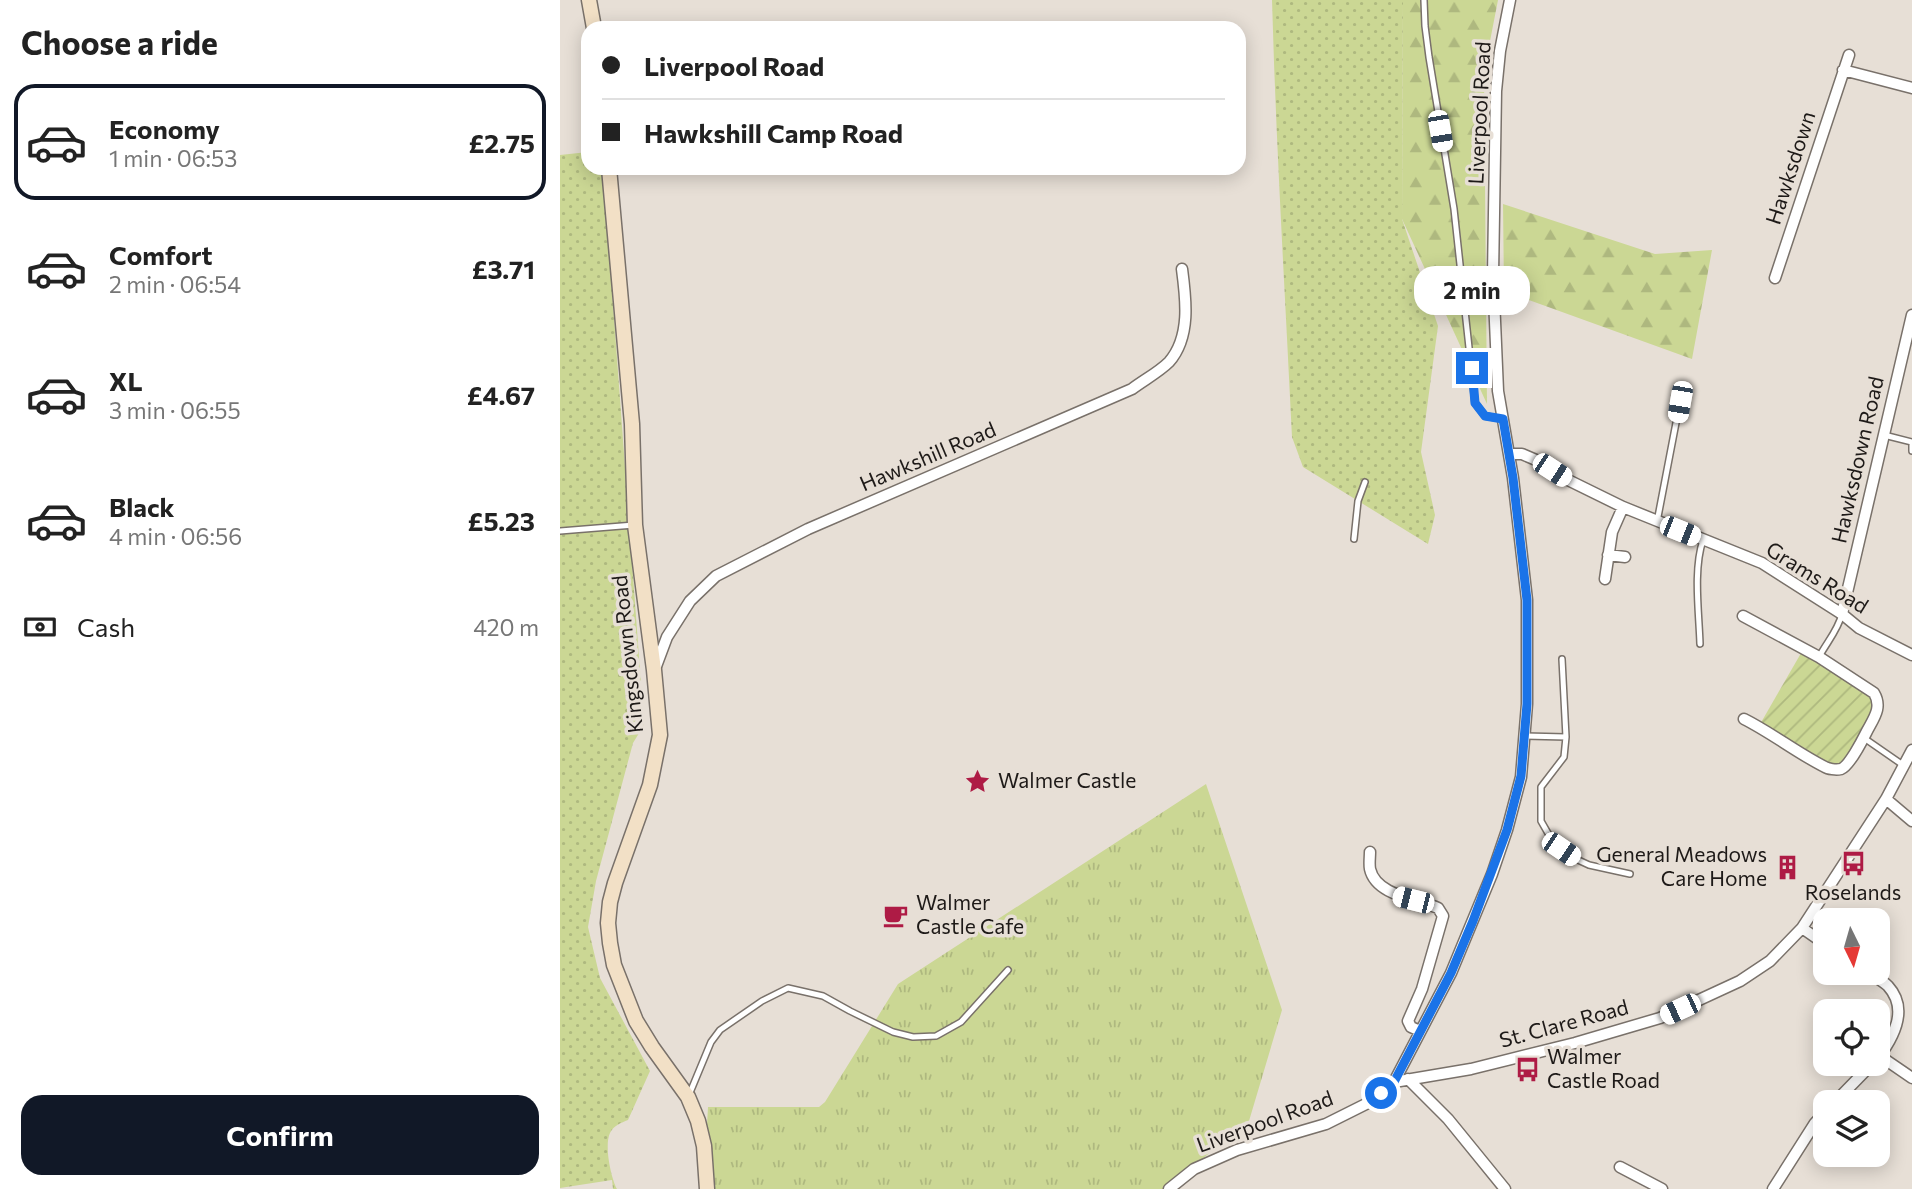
<!DOCTYPE html>
<html lang="en">
<head>
<meta charset="utf-8">
<style>
	body { margin:0; font-family:Commissioner,sans-serif; background:#f6f6f6; color:#222; height:100vh; display:flex; flex-direction:column; font-size:26px; white-space:nowrap }
	* { box-sizing:border-box; margin:0 }
	p { font-size:23px; color:#767676 }
	.icon { flex:none; width:38px; height:38px; fill:none; stroke:currentColor; stroke-width:2; stroke-linecap:round; stroke-linejoin:round }
	.map { position:relative; flex:1; overflow:hidden }
	.sheet { display:flex; flex-direction:column; background:#fff; width:560px }
	.sheet>* { flex:none }
	.top-card { position:absolute; left:21px; top:21px; width:665px; height:154px; border-radius:21px; box-shadow:0 4px 18px #0003; display:grid; align-content:center; height:154px; padding:0 21px; background:#fff }
	.needle { width:46px; rotate:175deg }
	.fabs { position:absolute; left:1253px; top:908px; display:grid; gap:14px }
	.fabs a { display:grid; place-items:center; width:77px; height:77px; border-radius:14px; background:#fff; box-shadow:0 4px 18px #0003; font-size:35px }
	.end { position:absolute; width:32px; height:32px; margin:-16px; border:9px solid #1a73e8; background:#fff; box-shadow:0 0 0 4px #fff }
	.from { border-radius:50% }
	.bubble { position:absolute; height:49px; border-radius:21px; background:#fff; box-shadow:0 4px 18px #0003; font-size:23px; font-weight:700; line-height:49px; text-align:center }
	.car { position:absolute; width:21px; height:42px; margin:-21px -10px; border-radius:9px; box-shadow:0 0 5px 2px #0007; background:linear-gradient(#fff 24%,#345 0 40%,#fff 0 76%,#345 0 86%,#fff 0) }
	.top-card b { display:flex; align-items:center; gap:24px; height:66px; font-size:26px }
	.top-card b+b { border-top:2px solid #e0e0e0 }
	.top-card i { width:18px; height:18px; background:#222 }
	ul { padding:0; list-style:none }
	li { display:flex; align-items:center; gap:21px; height:116px; margin:0 14px 10px; padding:0 7px; border:4px solid transparent; border-radius:21px }
	li div { flex:1 }
	li b { display:block; font-size:26px }
	li em { font-style:normal; font-weight:700 }
	li.on { border-color:#111827 }
	li>.icon { width:63px; height:63px; stroke-width:1.5 }
	h2 { padding:0 21px; font-size:32px; line-height:84px }
	.pay { display:flex; align-items:center; gap:18px; height:77px; padding:0 21px; font-size:26px }
	.pay p { margin-inline-start:auto }
	.action { display:flex; gap:14px; margin-top:auto; padding:14px 21px }
	.action a { flex:1; height:80px; border-radius:21px; background:#111827; color:#fff; font-size:28px; font-weight:700; line-height:80px; text-align:center }
	main { display:flex; flex:1; min-height:0 }
	.map>svg:first-child { display:block }
</style>
</head>
<body>
<main>
<section class="sheet">
<h2>Choose a ride</h2>
<ul>
<li class="on"><svg class="icon" aria-label="car" viewBox="0 0 24 24"><path d="M5 17H2v-5l4-1 3-4h7l3 4 3 1v5h-3M9 17h6M6 11h13"/><circle cx="7" cy="17" r="2"/><circle cx="17" cy="17" r="2"/></svg><div><b>Economy</b><p>1 min · 06:53</p></div><em>£2.75</em></li>
<li><svg class="icon" aria-label="car" viewBox="0 0 24 24"><path d="M5 17H2v-5l4-1 3-4h7l3 4 3 1v5h-3M9 17h6M6 11h13"/><circle cx="7" cy="17" r="2"/><circle cx="17" cy="17" r="2"/></svg><div><b>Comfort</b><p>2 min · 06:54</p></div><em>£3.71</em></li>
<li><svg class="icon" aria-label="car" viewBox="0 0 24 24"><path d="M5 17H2v-5l4-1 3-4h7l3 4 3 1v5h-3M9 17h6M6 11h13"/><circle cx="7" cy="17" r="2"/><circle cx="17" cy="17" r="2"/></svg><div><b>XL</b><p>3 min · 06:55</p></div><em>£4.67</em></li>
<li><svg class="icon" aria-label="car" viewBox="0 0 24 24"><path d="M5 17H2v-5l4-1 3-4h7l3 4 3 1v5h-3M9 17h6M6 11h13"/><circle cx="7" cy="17" r="2"/><circle cx="17" cy="17" r="2"/></svg><div><b>Black</b><p>4 min · 06:56</p></div><em>£5.23</em></li>
</ul>
<div class="pay"><svg class="icon" aria-label="cash" viewBox="0 0 24 24"><path d="M3 7h18v10H3z"/><circle cx="12" cy="12" r="2"/></svg>Cash<p>420 m</p></div>
<div class="action"><a>Confirm</a></div>
</section>
<div class="map">
<svg width="1352" height="1189" viewBox="0 0 1352 1189">
	<defs>
		<pattern id="grass-dots" width="8" height="8" patternUnits="userSpaceOnUse" patternTransform="scale(1.75)"><rect width="8" height="8" fill="#cbd794"/><path d="M2 2h.1M6 6h.1" fill="none" stroke="#aeb87f" stroke-width="1.8" stroke-linecap="round"/></pattern>
		<pattern id="forest-firs" width="22" height="20" patternUnits="userSpaceOnUse" patternTransform="scale(1.75)"><rect width="22" height="20" fill="#cbd794"/><path d="M5 1l3.5 6h-7zM16 11l3.5 6h-7z" fill="#aeb87f"/></pattern>
		<pattern id="park-tufts" width="24" height="20" patternUnits="userSpaceOnUse" patternTransform="scale(1.75)"><rect width="24" height="20" fill="#cbd794"/><path d="M3 7l-1-3M5 7V3M7 7l1-3M15 17l-1-3M17 17v-4M19 17l1-3" fill="none" stroke="#aeb87f"/></pattern>
		<pattern id="garden-furrows" width="10" height="10" patternUnits="userSpaceOnUse" patternTransform="scale(1.75)"><rect width="10" height="10" fill="#cbd794"/><path d="M-1 1l2-2M0 10L10 0M9 11l2-2" fill="none" stroke="#aeb87f"/></pattern>
	</defs>
	<rect width="100%" height="100%" fill="#e7dfd6"/>
	<!-- grass -->
	<path fill="url(#grass-dots)" d="M712,0H843L842,219L878,326L861,452L875,515L868,544L743,467L732,437C725,292 716,146 712,0Z
		M28,152V168H43L84,725L73,743L36,881L28,927L40,978L90,1071L68,1120C61,1123 54,1125 50,1133C44,1145 51,1178 57,1189H53L52,1180L0,1188V155Z"/>
	<!-- forest -->
	<path fill="url(#forest-firs)" d="M843,0H938L924,72L927,404L842,219Z
		M943,204L1095,254L1152,250L1132,359L944,291Z"/>
	<!-- park -->
	<path fill="url(#park-tufts)" d="M646,784L722,1010L689,1121L605,1189H152L147,1125L148,1107H259L265,1102L338,984Z"/>
	<!-- garden -->
	<path fill="url(#garden-furrows)" d="M1244,648L1318,700L1287,764L1267,769L1199,726Z"/>
	<g fill="none" stroke-linecap="round" stroke-linejoin="round">
		<defs>
			<path id="lane" d="M864,0L865,26L869,57L894,209L915,403L925,416L943,419
				M1324,435L1352,442
				M1352,444V451
				M1097,522L1120,402
				M0,531L74,525
				M794,539L798,501L805,482
				M1140,644C1139,612 1133,570 1143,540
				M1259,657C1267,642 1278,630 1282,614
				M1002,659L1006,737L1004,757L981,787V821L989,835L1001,849L1016,859L1029,865L1070,874
				M965,736L1006,737
				M1304,738L1343,765
				M129,1095L151,1042L160,1030L202,1001L228,988L263,996L290,1011L333,1032L353,1037L376,1036L401,1022L448,970"/>
			<path id="street" d="M1283,70L1352,88
				M1215,278L1289,55
				M950,454H962L976,460L1008,480L1063,507L1202,563L1282,614L1299,628L1352,655
				M1048,555L1065,557
				M1045,579L1052,532L1063,507
				M1282,614L1352,315
				M1183,616L1259,657L1314,693C1323,708 1313,719 1306,733C1302,741 1289,766 1281,769C1276,770 1268,769 1265,767C1237,753 1212,733 1184,719
				M95,669L107,637L130,601L156,576L248,529L572,389C584,380 599,372 609,362C631,337 626,299 622,269
				M1326,799L1352,821
				M810,852C810,857 809,864 810,869C816,896 858,899 878,908L883,916L862,989L848,1021L851,1027L860,1031
				M1242,928L1265,944
				M1309,973C1315,977 1323,981 1328,986C1349,1009 1334,1037 1318,1058
				M1320,1056L1352,1078
				M848,1079L888,1119L945,1189
				M834,1082L911,1069L1015,1043L1100,1018L1180,981L1210,961L1242,928L1326,799L1352,750
				M1275,1102L1312,1064
				M1060,1167L1102,1189
				M609,1189L634,1169L677,1150L766,1124L808,1103L834,1082L891,973L932,874L947,830L961,777L967,704V600L953,478L938,391L933,275L936,91L940,51L950,0
				M1213,1189L1255,1123L1265,1112"/>
			<path id="secondary" d="M29,0L34,28
				M49,168L72,424L75,525L94,670L100,735L90,785L55,883L50,902L48,923L50,943L54,965L76,1021L92,1047L128,1097L138,1121L144,1146L147,1189"/>
		</defs>
		<!-- lane casing -->
		<use href="#lane" stroke="#79716a" stroke-width="8"/>
		<!-- street casing -->
		<use href="#street" stroke="#79716a" stroke-width="13"/>
		<!-- secondary casing -->
		<use href="#secondary" stroke="#79716a" stroke-width="17"/>
		<!-- lane -->
		<use href="#lane" stroke="#fff" stroke-width="5"/>
		<!-- street -->
		<use href="#street" stroke="#fff" stroke-width="10"/>
		<!-- secondary -->
		<use href="#secondary" stroke="#f2e0c6" stroke-width="14"/>
	</g>
	<g fill="none" stroke-linecap="round" stroke-linejoin="round">
		<!-- route -->
		<path stroke="#1a73e8" stroke-width="9" d="M821,1093L834,1082L891,973L913,921L947,830L961,776L967,704V600L953,478L943,419L925,416L915,403L912,368"/>
	</g>
	<!-- icons -->
	<defs>
		<symbol id="sight-bare" viewBox="-9 -9 18 18"><path d="M0-6L1.8-2.2L6-1.7L2.9 1.2L3.7 5.4L0 3.3L-3.7 5.4L-2.9 1.2L-6-1.7L-1.8-2.2Z" fill="#ae1b45" stroke="#e7dfd6" stroke-width="2.5" paint-order="stroke"/></symbol>
		<symbol id="bus-bare" viewBox="-9 -9 18 18"><path d="M-5-6H5V4H4V6H2V4H-2V6H-4V4H-5ZM-3.5-4V0h7V-4ZM-3.5 1.2v1.5H-2V1.2ZM2 1.2v1.5H3.5V1.2Z" fill="#ae1b45" stroke="#e7dfd6" stroke-width="2.5" paint-order="stroke"/></symbol>
		<symbol id="building-bare" viewBox="-9 -9 18 18"><path d="M-4-6H4V6H1V3H-1V6H-4ZM-2.5-4.3h1.7v1.8h-1.7ZM.8-4.3h1.7v1.8H.8ZM-2.5-1h1.7V.8h-1.7ZM.8-1h1.7V.8H.8Z" fill="#ae1b45" stroke="#e7dfd6" stroke-width="2.5" paint-order="stroke"/></symbol>
		<symbol id="cafe-bare" viewBox="-9 -9 18 18"><path d="M-5.5-4.5H6V0H3Q3 3.5 0 3.5H-2.5Q-5.5 3.5-5.5 0ZM3-3.2v2h1.7v-2ZM-6 4.5H4V6H-6Z" fill="#ae1b45" stroke="#e7dfd6" stroke-width="2.5" paint-order="stroke"/></symbol>
	</defs>
	<g fill-rule="evenodd">
		<use href="#sight-bare" x="400" y="764" width="35" height="35"/>
		<use href="#bus-bare" x="1276" y="846" width="35" height="35"/>
		<use href="#building-bare" x="1210" y="850" width="35" height="35"/>
		<use href="#cafe-bare" x="318" y="898" width="35" height="35"/>
		<use href="#bus-bare" x="950" y="1052" width="35" height="35"/>
	</g>
	<g text-anchor="middle" stroke-width="7" stroke-linejoin="round" paint-order="stroke">
		<!-- street labels -->
		<g font-size="21" fill="#1e1a18" stroke="#e7dfd6">
			<text transform="translate(920 113) rotate(-87)" y="7">Liverpool Road</text>
			<text transform="translate(1231 168) rotate(-72)" y="7">Hawksdown</text>
			<text transform="translate(368 457) rotate(-23)" y="7">Hawkshill Road</text>
			<text transform="translate(1298 460) rotate(-77)" y="7">Hawksdown Road</text>
			<text transform="translate(1257 578) rotate(32)" y="7">Grams Road</text>
			<text transform="translate(68 654) rotate(-96)" y="7">Kingsdown Road</text>
			<text transform="translate(1004 1024) rotate(-15)" y="7">St. Clare Road</text>
			<text transform="translate(705 1122) rotate(-20)" y="7">Liverpool Road</text>
		</g>
		<!-- poi labels -->
		<g font-size="21" fill="#1e1a18" stroke="#e7dfd6" text-anchor="start">
			<text x="438" y="788">Walmer Castle</text>
			<text x="1207" y="862" text-anchor="end">General Meadows<tspan x="1207" dy="24">Care Home</tspan></text>
			<text x="1293" y="900" text-anchor="middle">Roselands</text>
			<text x="356" y="910">Walmer<tspan x="356" dy="24">Castle Cafe</tspan></text>
			<text x="987" y="1064">Walmer<tspan x="987" dy="24">Castle Road</tspan></text>
		</g>
	</g>
</svg>
<div class="fabs">
<a><svg class="needle" viewBox="-14 -14 28 28"><path d="M0-13l5 13h-10z" fill="#e53935"/><path d="M0 13l5-13h-10z" fill="#767676"/></svg></a>
<a><svg class="icon" aria-label="locate" viewBox="0 0 24 24"><circle cx="12" cy="12" r="6"/><path d="M12 2v4M12 18v4M2 12h4M18 12h4"/></svg></a>
<a><svg class="icon" aria-label="layers" viewBox="0 0 24 24"><path d="M12 4l9 5-9 5-9-5zM3 14l9 5 9-5"/></svg></a>
</div>
<i class="end from" style="left:821px;top:1093px"></i>
<i class="end" style="left:912px;top:368px"></i>
<div class="bubble" style="left:854px;top:266px;width:116px">2 min</div>
<i class="car" style="left:880px;top:131px;rotate:170deg"></i>
<i class="car" style="left:1120px;top:402px;rotate:190deg"></i>
<i class="car" style="left:992px;top:470px;rotate:123deg"></i>
<i class="car" style="left:1120px;top:531px;rotate:112deg"></i>
<i class="car" style="left:1001px;top:849px;rotate:124deg"></i>
<i class="car" style="left:853px;top:900px;rotate:284deg"></i>
<i class="car" style="left:1120px;top:1009px;rotate:245deg"></i>
<div class="top-card">
<b><i class="from"></i>Liverpool Road</b>
<b><i></i>Hawkshill Camp Road</b>
</div>
</div>
</main>
</body>
</html>
